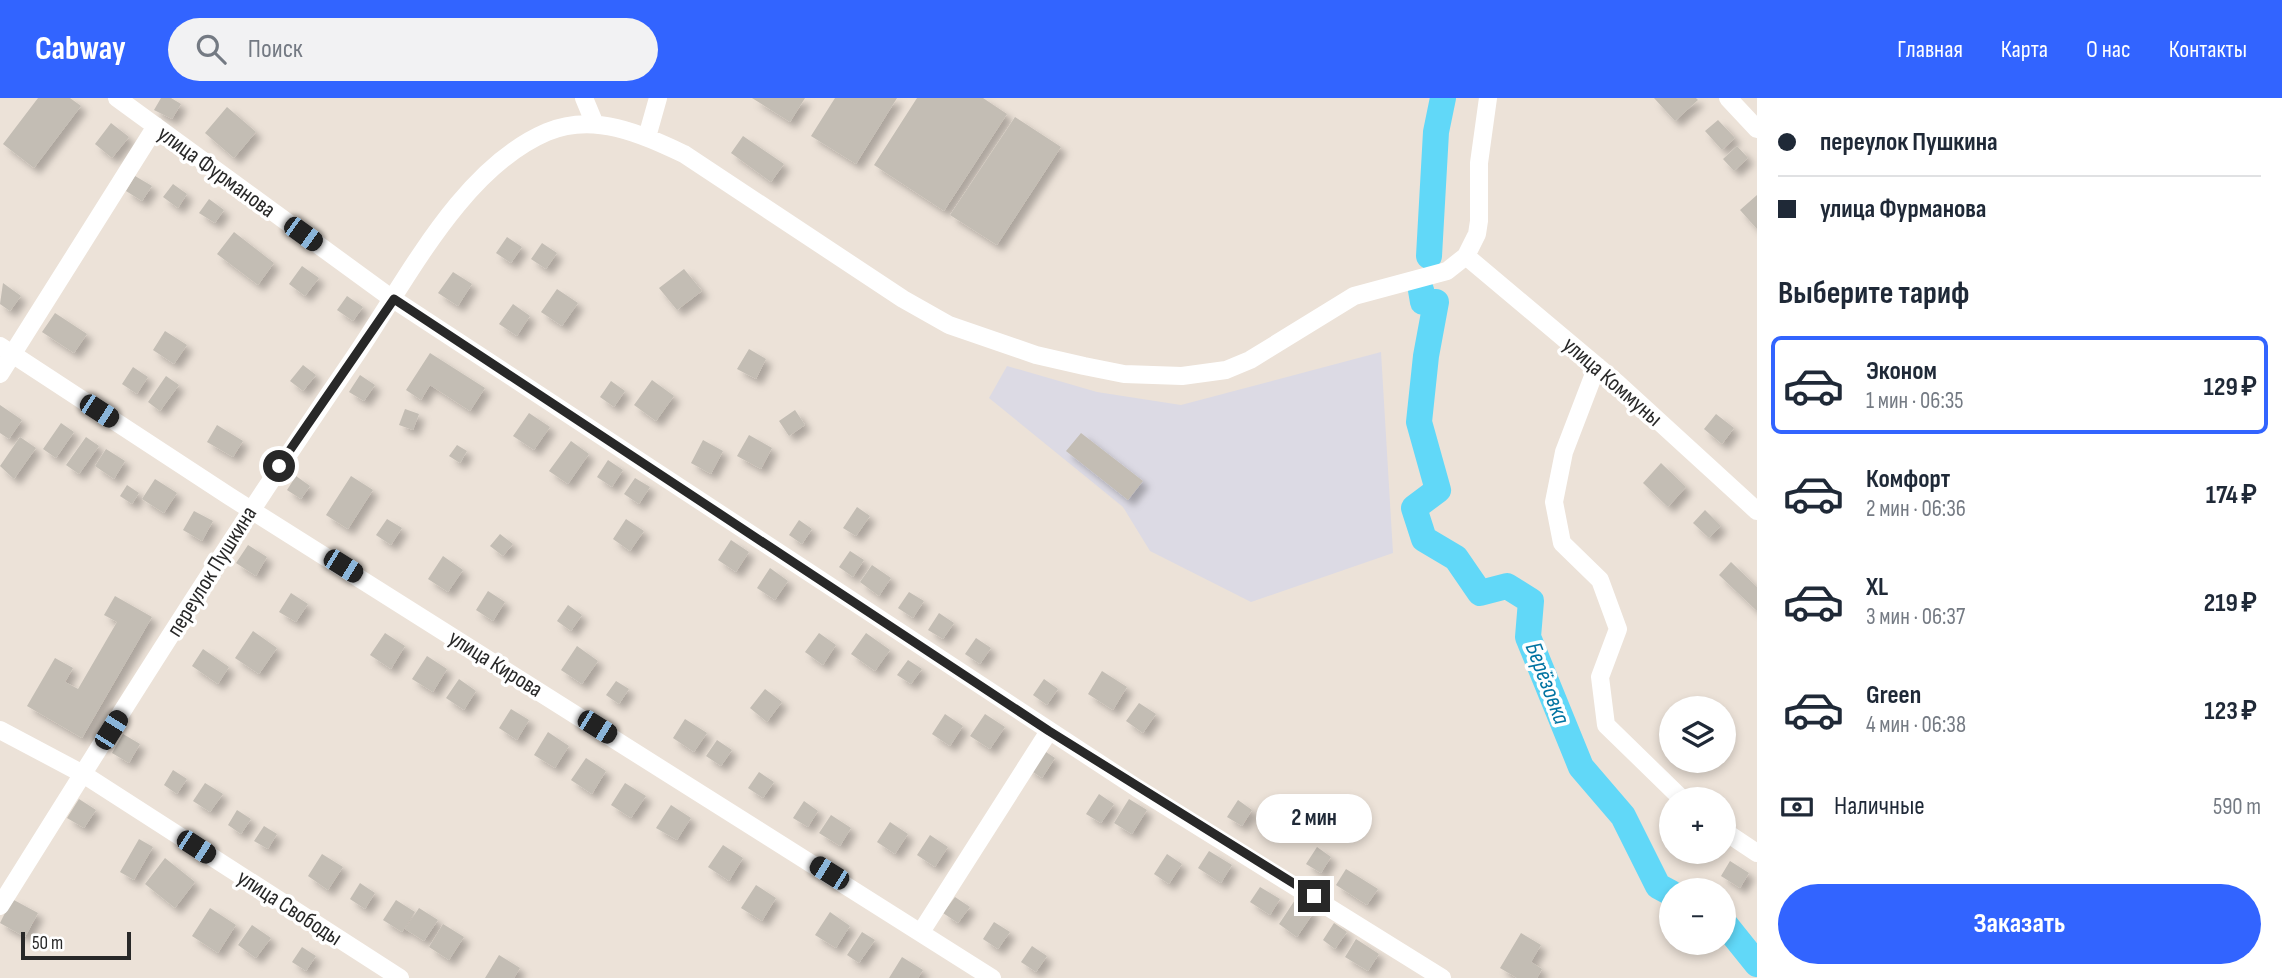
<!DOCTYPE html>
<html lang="ru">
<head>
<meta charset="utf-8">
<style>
	body { margin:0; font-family:"Sofia Sans Condensed",sans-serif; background:#f2f2f3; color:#1f2937; height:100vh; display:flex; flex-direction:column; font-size:26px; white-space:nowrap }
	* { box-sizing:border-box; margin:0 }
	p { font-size:23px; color:#747a83 }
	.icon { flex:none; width:38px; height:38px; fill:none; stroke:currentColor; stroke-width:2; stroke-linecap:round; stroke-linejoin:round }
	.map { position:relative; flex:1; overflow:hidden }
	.details { display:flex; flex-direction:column; background:#fff; width:525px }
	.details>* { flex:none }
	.hud { display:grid; align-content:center; height:154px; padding:0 21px; background:#fff }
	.controls { position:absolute; left:1659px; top:598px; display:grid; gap:14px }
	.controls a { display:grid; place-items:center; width:77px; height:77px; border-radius:50%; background:#fff; box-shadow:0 4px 10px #0003; font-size:35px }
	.scale { position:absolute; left:21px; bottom:18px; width:110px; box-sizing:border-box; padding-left:7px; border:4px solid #282828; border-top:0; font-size:19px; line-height:24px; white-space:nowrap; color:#282828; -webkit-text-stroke:5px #fff; paint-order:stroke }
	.end { position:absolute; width:32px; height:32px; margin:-16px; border:9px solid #282828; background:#fff; box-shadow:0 0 0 4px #fff }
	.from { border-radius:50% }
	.bubble { position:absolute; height:49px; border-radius:24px; background:#fff; box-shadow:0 4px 10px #0003; font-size:23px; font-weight:700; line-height:49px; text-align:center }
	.car { position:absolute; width:21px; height:42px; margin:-21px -10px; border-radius:9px; box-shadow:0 0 5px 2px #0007; background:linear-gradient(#222 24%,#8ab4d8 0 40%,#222 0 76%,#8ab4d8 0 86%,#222 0) }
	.hud b { display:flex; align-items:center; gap:24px; height:66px; font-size:26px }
	.hud b+b { border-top:2px solid #e0e1e3 }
	.hud i { width:18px; height:18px; background:#1f2937 }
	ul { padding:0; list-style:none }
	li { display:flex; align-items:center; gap:21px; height:98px; margin:0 14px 10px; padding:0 7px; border:4px solid transparent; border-radius:10px }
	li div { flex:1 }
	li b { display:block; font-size:26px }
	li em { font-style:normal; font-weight:700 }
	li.on { border-color:#3264ff }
	li>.icon { width:63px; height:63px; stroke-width:1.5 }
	h2 { padding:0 21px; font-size:32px; line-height:84px }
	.pay { display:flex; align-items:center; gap:18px; height:77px; padding:0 21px; font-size:26px }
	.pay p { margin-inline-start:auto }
	.action { display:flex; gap:14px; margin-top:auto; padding:14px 21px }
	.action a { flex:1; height:80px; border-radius:42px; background:#3264ff; color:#fff; font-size:28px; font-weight:700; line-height:80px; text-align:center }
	header { display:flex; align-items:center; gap:42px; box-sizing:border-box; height:98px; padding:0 35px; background:#3264ff; color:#fff }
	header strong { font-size:33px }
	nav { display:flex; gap:38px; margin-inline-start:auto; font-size:24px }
	.search { width:490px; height:63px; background:#f2f2f3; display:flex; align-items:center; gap:18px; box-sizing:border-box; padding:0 24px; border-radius:38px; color:#747a83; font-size:26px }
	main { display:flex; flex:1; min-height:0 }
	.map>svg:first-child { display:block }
</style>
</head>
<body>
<header>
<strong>Cabway</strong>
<div class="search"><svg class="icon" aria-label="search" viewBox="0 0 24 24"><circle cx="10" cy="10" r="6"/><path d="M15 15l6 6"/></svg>Поиск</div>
<nav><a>Главная</a><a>Карта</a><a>О нас</a><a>Контакты</a></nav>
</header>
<main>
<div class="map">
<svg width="1757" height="880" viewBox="0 0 1757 880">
	<defs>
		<filter id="shadow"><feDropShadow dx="6" dy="6" stdDeviation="3.5" flood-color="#0004"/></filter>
	</defs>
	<rect width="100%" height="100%" fill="#ece2d8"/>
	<!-- industrial -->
	<path fill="#dcdae4" d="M1381,254L1393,455L1251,504L1150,453L1123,409L989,300L1007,268L1097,294L1181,307Z"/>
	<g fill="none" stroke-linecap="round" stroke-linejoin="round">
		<!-- river -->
		<path stroke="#61d8f8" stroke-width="26" d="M1429,158L1436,34L1443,0
			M1421,192L1423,204H1436L1426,258L1419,324L1438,392L1414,410L1424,441L1456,460L1480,495L1507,488L1531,503L1528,539L1581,669L1623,718L1658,788L1671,795
			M1724,825L1757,866"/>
	</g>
	<!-- building -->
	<path fill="#c3bdb4" filter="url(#shadow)" d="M38,0H70L81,8L34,70L3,46Z
		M161,0H171L181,6L172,21L154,12Z
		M752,0H805L790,24Z
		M835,0H897L856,66L811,38Z
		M917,0H983L1007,16L944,113L874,67Z
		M1654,0H1696L1698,2L1675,23Z
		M227,9L256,34L234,60L205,35Z
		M1015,19L1061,49L997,147L950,117Z
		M1718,22L1735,40L1722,52L1705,33Z
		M111,25L129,39L112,60L95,46Z
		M743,38L784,66L771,84L731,55Z
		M1737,48L1748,60L1734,73L1723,61Z
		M135,78L152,88L142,103L126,93Z
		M173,86L187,96L178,110L163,99Z
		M1757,97V131L1740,112Z
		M209,101L224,112L215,125L199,115Z
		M234,134L274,165L258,187L217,156Z
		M507,139L522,149L511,165L496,155Z
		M542,145L557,155L546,171L531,161Z
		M302,168L319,180L305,198L289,186Z
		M684,171L702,193L677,212L659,190Z
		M453,174L472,186L458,208L438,195Z
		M3,185L21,198L10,213L0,206Z
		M557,191L578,205L562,228L541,214Z
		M347,198L363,209L353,223L337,212Z
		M513,206L530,218L517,238L499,226Z
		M55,215L87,236L74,255L42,234Z
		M165,233L187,247L174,266L153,252Z
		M749,251L766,261L756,281L737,271Z
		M430,255L485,290L470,313L430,287L421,302L406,292Z
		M303,267L316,277L303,293L290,283Z
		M133,269L148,279L137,296L122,286Z
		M360,277L375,287L364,303L349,294Z
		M166,278L179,287L160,313L148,304Z
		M652,282L674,298L656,323L634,307Z
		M611,283L625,293L614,309L600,299Z
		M0,307L22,322L9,341L0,335Z
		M405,311L419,316L413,332L399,327Z
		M795,312L805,327L789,338L779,323Z
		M529,315L550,329L534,352L513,338Z
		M1716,316L1734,330L1722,346L1704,331Z
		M61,325L74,334L56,360L43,351Z
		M217,327L243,343L233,359L207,344Z
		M1081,335L1143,383L1128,402L1066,353Z
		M749,337L772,350L761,371L737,358Z
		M20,339L36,350L14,381L0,368Z
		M86,339L99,348L79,376L66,367Z
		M703,342L723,353L711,376L691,365Z
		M571,343L589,356L568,386L549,373Z
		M457,347L467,353L460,365L449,358Z
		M106,351L125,363L114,381L95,368Z
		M608,362L623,372L612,389L597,379Z
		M1661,365L1686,389L1668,409L1643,385Z
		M296,378L310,388L301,401L287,392Z
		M351,378L373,392L348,431L326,417Z
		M635,380L650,389L639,406L624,396Z
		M155,381L177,395L164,415L142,401Z
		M127,387L139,395L132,406L120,398Z
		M857,409L870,418L856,438L843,430Z
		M1705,412L1721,428L1709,440L1693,425Z
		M194,413L213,423L202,443L183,432Z
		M387,421L402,430L391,447L376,437Z
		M626,421L644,433L630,453L613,441Z
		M799,422L812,431L802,446L789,437Z
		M500,436L513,446L503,458L490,448Z
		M731,442L749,454L736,474L718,462Z
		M248,447L267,459L256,478L236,465Z
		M850,453L864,462L853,479L839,469Z
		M443,458L463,472L448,494L428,481Z
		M1731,464L1757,489V513L1719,477Z
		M872,467L891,480L879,498L860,484Z
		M770,470L788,483L775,502L757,490Z
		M488,493L505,504L493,523L476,512Z
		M909,494L924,503L913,520L898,510Z
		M291,495L308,506L296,524L279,514Z
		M115,498L152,519L82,640L27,608L55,560L73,570L65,584L78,591L117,524L104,517Z
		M568,507L582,517L571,533L557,523Z
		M939,515L954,525L943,541L928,532Z
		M253,533L277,550L259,576L235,560Z
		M385,535L405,548L391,571L370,557Z
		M819,535L836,547L823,567L805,554Z
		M866,535L890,552L875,573L851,556Z
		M976,540L991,550L980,566L965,556Z
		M577,548L598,563L582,586L561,572Z
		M203,551L229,569L218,586L192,568Z
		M427,558L447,571L433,594L412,581Z
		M908,562L922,571L911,586L897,577Z
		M1102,573L1127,589L1113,612L1088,596Z
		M459,581L476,593L464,612L446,600Z
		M1044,581L1058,591L1047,607L1033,597Z
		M616,583L629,591L619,606L606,597Z
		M765,591L782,604L767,624L750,610Z
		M1139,605L1156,616L1143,635L1126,623Z
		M511,611L529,622L517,642L499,630Z
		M945,616L963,628L950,648L932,636Z
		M985,616L1005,629L990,651L970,638Z
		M685,621L707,635L694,654L673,640Z
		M548,634L569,648L555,670L534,657Z
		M123,636L140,646L129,665L112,655Z
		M717,642L732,652L721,668L706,658Z
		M1040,650L1055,660L1042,680L1027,670Z
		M586,660L606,673L592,696L571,682Z
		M173,672L187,681L177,696L164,687Z
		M759,674L774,684L763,700L748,690Z
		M205,685L223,696L210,714L193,703Z
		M625,685L646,698L631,720L611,707Z
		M1099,696L1114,706L1101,725L1086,716Z
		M79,701L96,712L84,730L67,720Z
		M1129,701L1147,712L1132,736L1114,725Z
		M1238,702L1252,712L1242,728L1227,719Z
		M804,703L818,713L808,729L793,720Z
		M1265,704L1289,719L1281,732L1257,717Z
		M671,707L691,720L677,742L656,730Z
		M237,712L251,721L241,736L228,727Z
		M831,717L851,730L840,748L819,735Z
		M890,724L908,736L895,756L877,744Z
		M264,728L277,736L268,751L254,743Z
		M930,737L948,749L935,769L917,757Z
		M139,741L153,749L134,782L120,774Z
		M723,747L743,760L729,783L708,769Z
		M1317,749L1331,759L1321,775L1306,766Z
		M1209,753L1232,767L1221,785L1198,770Z
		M322,756L343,769L328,792L308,778Z
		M1167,756L1182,766L1169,786L1154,776Z
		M165,760L195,784L175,810L145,786Z
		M1730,763L1749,775L1740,790L1721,778Z
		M1346,771L1378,791L1367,807L1336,787Z
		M360,785L375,795L365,811L350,801Z
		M756,787L776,800L762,823L741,810Z
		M1260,789L1280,801L1270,817L1250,804Z
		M955,799L970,809L958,825L943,815Z
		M12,801L38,815L25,839L0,825Z
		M396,802L415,814L402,834L383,822Z
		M1295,802L1314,814L1297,839L1279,826Z
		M210,810L236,827L218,855L192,838Z
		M419,810L438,822L424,843L405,831Z
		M830,814L850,828L836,850L815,837Z
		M994,824L1010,834L998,851L983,841Z
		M1334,825L1347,834L1335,851L1323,842Z
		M443,826L464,839L449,862L429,849Z
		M252,827L271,840L256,860L238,847Z
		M862,834L875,842L859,865L847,857Z
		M1521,835L1541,847L1531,864L1542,871L1537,880H1517L1500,870Z
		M1356,841L1379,856L1368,873L1345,859Z
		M1032,848L1047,858L1036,874L1021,864Z
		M302,849L316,858L306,873L292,864Z
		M499,857L520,870L514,880H485Z
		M902,859L923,872L918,880H889Z"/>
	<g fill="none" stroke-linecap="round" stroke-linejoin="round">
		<!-- minor -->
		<path stroke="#fff" stroke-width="18" d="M117,0L387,197L1137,690L1442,880
			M584,0L594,24
			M1728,0L1757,31
			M647,39L658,0
			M1466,158L1617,285L1757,413
			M0,248L229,398L992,880
			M1597,268L1564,354L1554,404L1562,445L1600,482L1618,531L1600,579L1606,627L1683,702
			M0,276L156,28
			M0,632L83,676L400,880
			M1724,733L1757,755
			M0,808C115,624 230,440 353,261C405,186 460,71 547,34C594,14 641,36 684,56L903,201L949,227L1036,257L1084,268L1124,276L1182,278L1226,272L1250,262L1354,198L1447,173L1466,158L1477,136L1479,123V65L1488,0
			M921,834L1049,633"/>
	</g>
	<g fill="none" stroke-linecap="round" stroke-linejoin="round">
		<!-- route -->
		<path stroke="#282828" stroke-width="9" d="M279,368L394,201L1049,633L1314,798"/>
	</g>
	<g text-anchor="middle" stroke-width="7" stroke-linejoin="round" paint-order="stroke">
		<!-- street labels -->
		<g font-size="23" fill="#282828" stroke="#fff">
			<text transform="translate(217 73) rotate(36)" y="8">улица Фурманова</text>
			<text transform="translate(1613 283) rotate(41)" y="8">улица Коммуны</text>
			<text transform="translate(211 473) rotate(-58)" y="8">переулок Пушкина</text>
			<text transform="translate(496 565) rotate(32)" y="8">улица Кирова</text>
			<text transform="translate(290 809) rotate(33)" y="8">улица Свободы</text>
		</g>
		<!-- water labels -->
		<g font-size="24" font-style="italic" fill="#0274a2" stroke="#fff">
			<text transform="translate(1548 585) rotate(69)" y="8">Берёзовка</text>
		</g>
	</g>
</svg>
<div class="controls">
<a><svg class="icon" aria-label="layers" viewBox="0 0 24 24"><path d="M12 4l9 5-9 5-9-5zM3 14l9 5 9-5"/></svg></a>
<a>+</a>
<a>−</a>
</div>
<div class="scale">50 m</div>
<i class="end from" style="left:279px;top:368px"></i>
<i class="end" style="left:1314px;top:798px"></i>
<div class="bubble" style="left:1256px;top:696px;width:116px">2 мин</div>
<i class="car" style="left:303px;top:136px;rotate:126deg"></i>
<i class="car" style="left:99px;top:313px;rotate:123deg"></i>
<i class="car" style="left:343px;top:468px;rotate:122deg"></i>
<i class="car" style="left:597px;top:629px;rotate:122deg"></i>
<i class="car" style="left:111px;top:632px;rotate:32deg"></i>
<i class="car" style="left:196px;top:749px;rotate:123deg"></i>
<i class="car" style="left:829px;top:775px;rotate:302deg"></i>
</div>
<section class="details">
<div class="hud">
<b><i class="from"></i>переулок Пушкина</b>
<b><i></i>улица Фурманова</b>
</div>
<h2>Выберите тариф</h2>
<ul>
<li class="on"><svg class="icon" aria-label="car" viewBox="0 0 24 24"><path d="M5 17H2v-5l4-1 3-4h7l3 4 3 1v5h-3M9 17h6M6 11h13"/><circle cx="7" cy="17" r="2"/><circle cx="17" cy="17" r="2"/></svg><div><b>Эконом</b><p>1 мин · 06:35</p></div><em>129 ₽</em></li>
<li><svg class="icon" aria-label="car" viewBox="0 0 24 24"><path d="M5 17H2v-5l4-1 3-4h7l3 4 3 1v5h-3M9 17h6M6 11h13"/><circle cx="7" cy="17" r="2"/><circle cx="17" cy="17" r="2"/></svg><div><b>Комфорт</b><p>2 мин · 06:36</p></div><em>174 ₽</em></li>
<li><svg class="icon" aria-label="car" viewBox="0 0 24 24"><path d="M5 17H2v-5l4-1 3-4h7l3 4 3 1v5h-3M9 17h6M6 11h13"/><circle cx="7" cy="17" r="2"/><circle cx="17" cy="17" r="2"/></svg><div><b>XL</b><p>3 мин · 06:37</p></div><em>219 ₽</em></li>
<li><svg class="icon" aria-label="car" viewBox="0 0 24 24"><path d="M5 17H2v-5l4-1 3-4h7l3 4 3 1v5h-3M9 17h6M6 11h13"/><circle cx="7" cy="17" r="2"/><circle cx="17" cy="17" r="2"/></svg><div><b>Green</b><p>4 мин · 06:38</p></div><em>123 ₽</em></li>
</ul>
<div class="pay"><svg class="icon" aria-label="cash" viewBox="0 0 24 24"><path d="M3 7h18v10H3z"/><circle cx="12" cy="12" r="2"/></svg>Наличные<p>590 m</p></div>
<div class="action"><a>Заказать</a></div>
</section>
</main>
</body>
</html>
